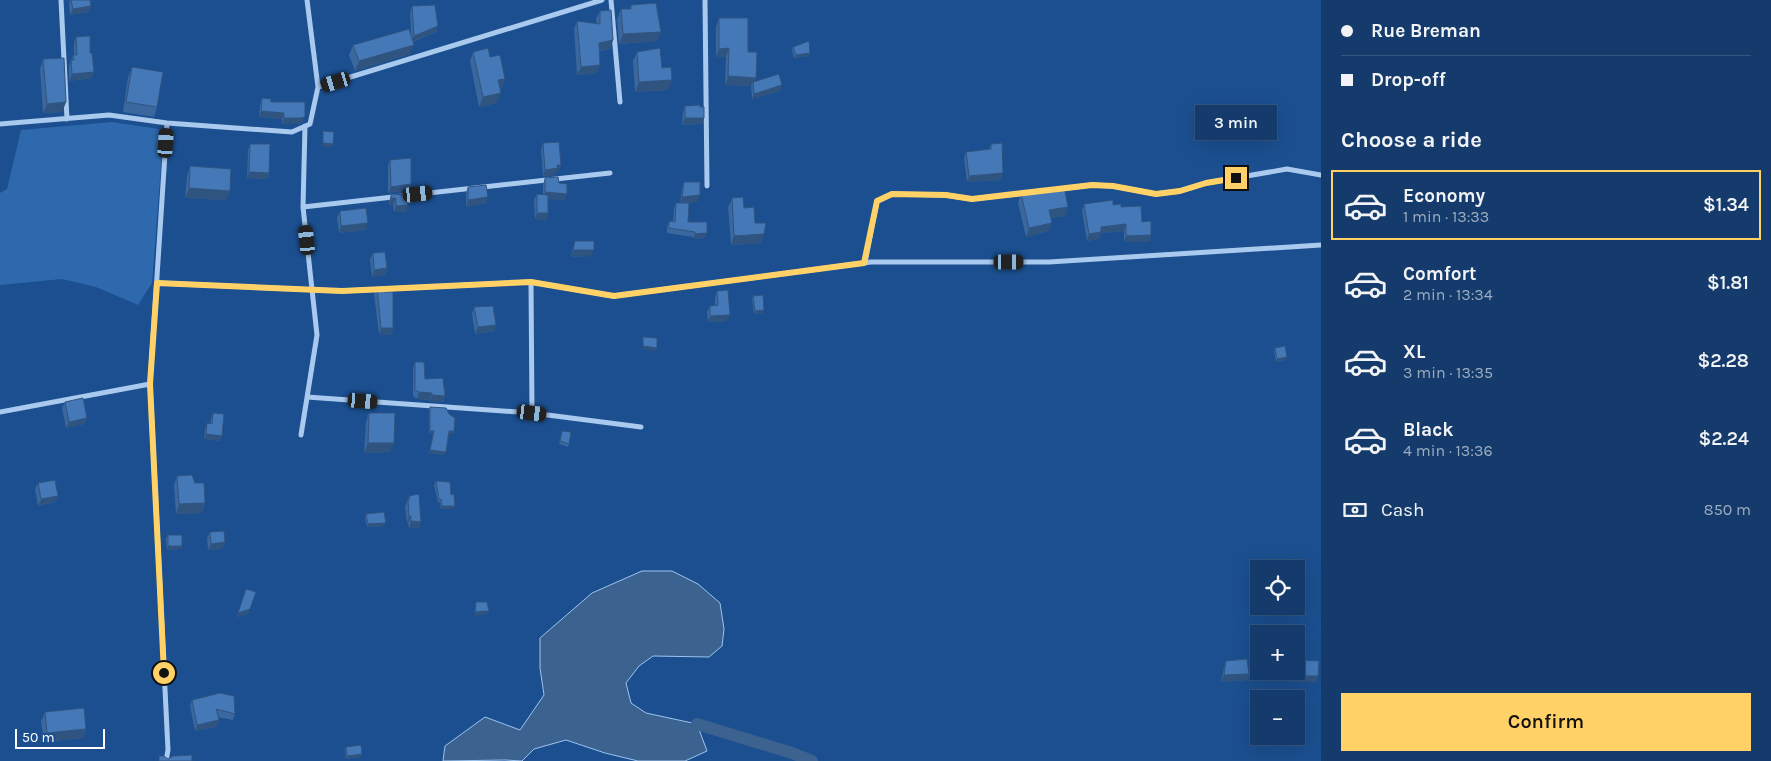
<!DOCTYPE html>
<html lang="en">
<head>
<meta charset="utf-8">
<style>
	body { margin:0; font-family:Karla,sans-serif; background:#214673; color:#f1f3f6; height:100vh; display:flex; flex-direction:column; font-size:19px; white-space:nowrap }
	* { box-sizing:border-box; margin:0 }
	p { font-size:16px; color:#9dadc1 }
	.icon { flex:none; width:28px; height:28px; fill:none; stroke:currentColor; stroke-width:2; stroke-linecap:round; stroke-linejoin:round }
	.map { position:relative; flex:1; overflow:hidden }
	.side { display:flex; flex-direction:column; background:#143b6b; width:450px }
	.side>* { flex:none }
	.hud { display:grid; align-content:center; height:110px; padding:0 20px; background:#143b6b }
	.controls { position:absolute; left:1250px; top:560px; display:grid; gap:10px }
	.controls a { display:grid; place-items:center; width:55px; height:55px; border-radius:0px; background:#143b6b; box-shadow:0 5px 20px #0002,0 0 0 1px #33557e; font-size:25px }
	.scale { position:absolute; left:15px; bottom:12px; width:90px; box-sizing:border-box; padding-left:5px; border:2px solid #fff; border-top:0; font-size:14px; line-height:18px; white-space:nowrap; color:#fff; -webkit-text-stroke:4px #1b4f8f; paint-order:stroke }
	.end { position:absolute; width:22px; height:22px; margin:-11px; border:6px solid #ffd166; background:#111; box-shadow:0 0 0 2px #111 }
	.from { border-radius:50% }
	.bubble { position:absolute; height:35px; border-radius:0px; background:#143b6b; box-shadow:0 5px 20px #0002,0 0 0 1px #33557e; font-size:16px; font-weight:600; line-height:35px; text-align:center }
	.car { position:absolute; width:15px; height:30px; margin:-15px -8px; border-radius:6px; box-shadow:0 0 4px 1px #0007; background:linear-gradient(#222 24%,#8ab4d8 0 40%,#222 0 76%,#8ab4d8 0 86%,#222 0) }
	.hud b { display:flex; align-items:center; gap:18px; height:48px; font-size:19px }
	.hud b+b { border-top:1px solid #33557e }
	.hud i { width:12px; height:12px; background:#f1f3f6 }
	ul { padding:0; list-style:none }
	li { display:flex; align-items:center; gap:15px; height:70px; margin:0 10px 8px; padding:0 10px; border:2px solid transparent; border-radius:0px }
	li div { flex:1 }
	li b { display:block; font-size:19px }
	li em { font-style:normal; font-weight:600 }
	li.current { border-color:#ffd166 }
	li>.icon { width:45px; height:45px; stroke-width:1.5 }
	h2 { padding:0 20px; font-size:22px; line-height:60px }
	.pay { display:flex; align-items:center; gap:12px; height:55px; padding:0 20px; font-size:19px }
	.pay p { margin-inline-start:auto }
	.cta { display:flex; gap:10px; margin-top:auto; padding:10px 20px }
	.cta a { flex:1; height:58px; border-radius:0px; background:#ffd166; color:#111; font-size:20px; font-weight:600; line-height:58px; text-align:center }
	main { display:flex; flex:1; min-height:0 }
	.map>svg:first-child { display:block }
</style>
</head>
<body>
<main>
<div class="map">
<svg width="1321" height="761" viewBox="0 0 1321 761">
	<rect width="100%" height="100%" fill="#1b4f8f"/>
	<!-- green -->
	<path fill="#2e69ad" d="M112,122L159,129L162,153L152,283L138,305L96,287L62,279L0,285V193L7,189L21,130Z"/>
	<!-- water -->
	<path fill="#3c6290" stroke="#9cc4f0" d="M642,571H672L698,584L720,603L724,629L722,646L709,657L653,656L639,666L626,683L631,703L646,713L697,724L707,751L685,761H638L605,753L566,740L534,749L522,761L505,760L443,761L445,746L485,717L520,730L544,695L540,668V638L592,593Z"/>
	<g fill="none" stroke-linecap="round" stroke-linejoin="round">
		<!-- canal -->
		<path stroke="#3c6290" stroke-width="12" d="M697,724L792,753L812,761"/>
		<!-- minor -->
		<path stroke="#a9c9ee" stroke-width="5" d="M61,0L67,119
			M611,0L620,102
			M705,0L707,186
			M318,87L602,0
			M0,124L109,115L167,123L292,132L310,124L318,87L307,0
			M1060,189L1092,185L1113,186L1156,194L1180,191L1206,183L1287,169L1321,175
			M303,207L610,173
			M865,263L877,201L892,194L946,195L972,199L1041,191
			M531,282L532,413
			M157,283L342,291L531,282L614,296L871,262H1049L1321,245
			M307,397L532,413L641,427
			M0,412L150,384
			M301,435L317,335L303,207L305,126
			M166,761L168,750L150,384L167,123"/>
	</g>
	<!-- wall -->
	<path fill="#3a679d" d="M70,0H90L89,12L70,15L69,4Z
		M631,5L657,41L619,44L617,19L621,9H630Z
		M412,6L438,26L436,32L413,42L410,54L355,71L349,55L353,45L411,36L410,13Z
		M600,11L613,40L610,49L600,51L597,73L577,75L574,29L577,21L597,24L596,19Z
		M719,18L748,52L756,78L754,81L780,91L752,99L751,86L725,85L726,57H716V27Z
		M76,37L92,78L69,81V66L73,55H74V43Z
		M793,47L810,53L809,56L794,58L792,50Z
		M473,52L490,57L502,88L500,89L497,103L479,107L470,61Z
		M637,52L662,68L672,80L668,90L635,92L633,61Z
		M43,59L66,102L62,112L43,113L40,69Z
		M132,67L157,107L154,117L123,112L128,77Z
		M262,98L271,102L303,122L299,124H282V119L259,117L260,104Z
		M685,106L702,124L682,125L683,112Z
		M543,143L559,171H556L555,175L543,176L541,150Z
		M250,144L269,173L267,179L247,178L248,150Z
		M991,144L1001,180L967,182L964,158L966,152L989,149Z
		M390,160L411,184L409,190L388,193V166Z
		M190,166L230,191L226,200L185,198L187,176Z
		M545,178L559,183L565,200L548,199V213L546,220L535,219L534,200L537,194L543,195V185Z
		M684,182L697,202L684,203L688,222L705,238L693,239V237L667,233V227L669,221H673L674,208L676,203H680L682,189Z
		M468,187L486,203L466,207V193Z
		M408,194L406,212H394L393,205H389V202L391,195Z
		M1021,194L1068,207L1065,216L1051,218L1049,231L1026,237L1018,203Z
		M732,198L744,208L755,223L764,234L761,243L731,245L728,207Z
		M1084,204L1113,205L1121,207L1142,222L1151,235L1149,242H1124V231L1101,233L1099,239L1087,241L1082,211Z
		M340,211L366,230L339,233L337,218Z
		M575,241L591,256L571,257L573,247Z
		M373,253L387,268L385,275L372,277L370,259Z
		M377,287L393,328L391,335L379,334L374,294Z
		M717,291L727,321L708,322L707,312L710,306L715,305V297Z
		M753,296L764,310L763,313L754,314L752,299Z
		M474,307L496,325L494,331L475,334L472,314Z
		M1275,348L1286,360L1276,362L1274,351Z
		M415,362L425,379L445,396L443,402L429,401V400L417,399L413,396V369Z
		M65,402L87,418L84,424L66,428L62,408Z
		M430,407L453,434H449L445,455L429,453L433,434H429V410Z
		M213,413L222,436L221,441L204,439L205,429L207,423L210,424L211,419Z
		M369,413L390,452L364,453L366,422Z
		M562,431L569,444L568,447L559,444Z
		M177,476L195,483L205,503L202,513L176,514L174,485Z
		M436,481L453,509H441L440,502L438,503L434,485Z
		M38,483L55,502L38,506L35,489Z
		M409,496L419,528H409L408,523H407L405,507Z
		M366,514L384,526L367,527L365,518Z
		M210,532L225,542L222,549L208,550L207,538Z
		M168,535L182,546L181,549L167,550L166,538Z
		M1226,661L1249,674L1247,680L1221,682L1224,667Z
		M1288,671H1296L1318,676L1316,682H1289Z
		M192,700L235,714L233,720L218,717L219,720L216,727L195,731L190,706Z
		M45,712L86,729L83,738L44,742L41,721Z
		M346,747L362,754L361,757L346,759L345,750Z"/>
	<!-- shaded-wall -->
	<path fill="#305480" d="M91,6L89,12L70,15L73,9Z
		M438,26L436,32L411,42L414,36Z
		M661,32L657,41L619,44L623,34Z
		M613,40L610,49L596,51L599,43Z
		M414,45L410,54L355,71L359,61Z
		M729,48L726,57H716L719,49Z
		M810,53L809,56L794,58L796,55Z
		M600,65L597,73L577,75L581,67Z
		M94,72L92,78L69,81L72,74Z
		M728,76L756,78L753,85V82L751,86L725,85Z
		M505,79L502,88L494,90L498,80Z
		M672,80L668,90L635,92L639,82Z
		M782,85L780,91L752,99L754,94Z
		M501,93L497,103L479,107L483,97Z
		M66,102L62,112L43,113L47,104Z
		M261,111L284,113L282,119L259,117Z
		M305,117L303,122L299,124H282L284,118Z
		M685,118H704L702,124L682,125Z
		M323,143L333,144L332,147L321,146Z
		M557,165H561L559,171H556L555,175L543,176L545,170Z
		M249,172L269,173L267,179L247,178Z
		M1003,173L1001,180L967,182L969,176Z
		M411,184L409,190L388,193L391,187Z
		M189,188L230,191L226,200L185,198Z
		M545,192L567,194L565,200L543,199Z
		M700,195L697,202L680,203L682,197Z
		M488,197L486,203L466,207L468,200Z
		M391,198H396L393,205H389Z
		M408,205L406,212H394L396,206Z
		M1068,207L1065,216L1046,219L1049,210Z
		M537,213H548L546,220L535,219Z
		M368,223L366,230L339,233L341,226Z
		M1052,223L1049,231L1026,237L1029,228Z
		M1126,224L1124,231L1101,233L1099,239L1087,241L1089,234L1101,227Z
		M707,233L705,238L693,239L695,234Z
		M764,234L761,243L731,245L734,236Z
		M1151,235L1149,242H1124L1126,236Z
		M573,250H594L591,256L571,257Z
		M387,268L385,275L372,277L374,270Z
		M764,310L763,313L754,314L755,311Z
		M730,315L727,321L708,322L710,316Z
		M496,325L494,331L475,334L478,327Z
		M381,328H393L391,335L379,334Z
		M643,346L657,348L655,351L642,349Z
		M1287,357L1286,360L1276,362L1277,359Z
		M419,392L432,393L429,400L417,399Z
		M432,395L445,396L443,402L429,401Z
		M87,418L84,424L66,428L69,422Z
		M430,431H434L433,434H429Z
		M449,431H454L453,434H448Z
		M206,434L222,436L221,441L204,439Z
		M368,443H394L390,452L364,453Z
		M430,450L446,452L445,455L429,453Z
		M58,496L55,502L38,506L41,499Z
		M205,503L202,513L176,514L179,504Z
		M442,506H455L453,509H441Z
		M409,516H411L408,523H407Z
		M411,521L421,522L419,528H409Z
		M386,523L384,526L367,527L368,524Z
		M225,542L222,549L208,550L211,544Z
		M168,546H182L181,549L167,550Z
		M250,609L248,614L236,618L238,613Z
		M489,611L488,614L474,616L475,612Z
		M1249,674L1247,680L1221,682L1224,675Z
		M1291,676H1318L1316,682H1289Z
		M219,720L216,727L195,731L197,725Z
		M86,729L83,738L44,742L47,733Z
		M362,754L361,757L346,759L347,756Z"/>
	<!-- building -->
	<path fill="#4478b7" stroke="#305480" d="M71,0H90L91,6L73,9Z
		M656,3L661,32L623,34L621,9H631V5Z
		M435,5L438,26L414,36L412,6Z
		M611,10L613,40L599,43L600,65L581,67L577,21L600,24V11Z
		M719,18H748V52H757L756,78L728,76L729,48L719,49Z
		M409,29L414,45L359,61L353,45Z
		M90,36V53H92L94,72L72,74L71,60H74L73,55H77L76,37Z
		M809,41L810,53L796,55L793,47Z
		M488,48L490,57L500,55L505,79L498,80L501,93L483,97L473,52Z
		M660,48L662,68L671,67L672,80L639,82L637,52Z
		M64,58L66,102L47,104L43,59Z
		M132,67L163,72L157,107L126,102Z
		M779,74L782,85L754,94L753,82Z
		M262,98L271,99V102H305V117L301,118H284V113L261,111Z
		M700,105V107H704V118H685V106Z
		M323,131L334,132L333,144L323,143Z
		M559,142L561,165H557L558,168L545,170L543,143Z
		M1002,143L1003,173L969,176L966,152L991,149V144Z
		M250,144H270L269,173L249,172Z
		M411,158V184L391,187L390,160Z
		M190,166L231,169L230,191L189,188Z
		M558,177L559,183L567,184V194L545,192V178Z
		M684,182H700V195L682,197Z
		M486,185L488,197L468,200V187Z
		M1064,186L1068,207L1049,210L1052,223L1029,228L1021,194Z
		M408,194V205L396,206V198H391V195Z
		M537,194L548,195V213H537Z
		M743,197L744,208L754,207L755,223H766L764,234L734,236L732,198Z
		M1113,200V205L1121,204V207L1141,206L1142,222L1151,221V235L1126,236V224L1101,227V232L1089,234L1084,204Z
		M676,203H689L688,222H707V233L695,234V232L669,228V221L675,222Z
		M366,208L368,223L341,226L340,211Z
		M575,241H594V250H573Z
		M385,252L387,268L374,270L373,253Z
		M377,287H382L385,292H393V328H381Z
		M728,290L730,315L710,316V306L718,305L717,291Z
		M763,295L764,310L755,311L753,296Z
		M493,306L496,325L478,327L474,307Z
		M643,337L657,338V348L643,346Z
		M1285,346L1287,357L1277,359L1275,348Z
		M415,362H424L425,379L443,378L445,396L432,395V393L419,392L415,390Z
		M83,398L87,418L69,422L65,402Z
		M430,407L446,408L449,414L455,418L454,431H449L446,452L430,450L434,431H430Z
		M213,413L224,414L222,436L206,434L207,423L212,424Z
		M369,413H395L394,443H368Z
		M562,431L571,432L569,444L560,441Z
		M192,475L195,483H204L205,503L179,504L177,476Z
		M55,480L58,496L41,499L38,483Z
		M436,481L450,482L451,495L454,494L455,506H442L441,499L439,500Z
		M419,494L421,522L411,521V516H409L408,500L410,499L409,496Z
		M384,512L386,523L368,524L366,514Z
		M224,531L225,542L211,544L210,532Z
		M168,535H182V546H168Z
		M246,589L256,592L250,609L238,613Z
		M476,602H487L489,611L475,612Z
		M1247,659L1249,674L1224,675L1226,661Z
		M1296,660L1319,661L1318,676H1291V671H1296Z
		M220,693L234,696L235,714L216,709L219,720L197,725L192,700Z
		M84,708L86,729L47,733L45,712Z
		M361,745L362,754L347,756L346,747Z
		M192,755V761H159V756H164L168,759L173,756Z"/>
	<g fill="none" stroke-linecap="round" stroke-linejoin="round">
		<!-- route -->
		<path stroke="#ffd166" stroke-width="6" d="M164,673L150,384L157,283L342,291L531,282L614,296L864,263L877,201L892,194L946,195L972,199L1092,185L1113,186L1156,194L1180,191L1206,183L1236,178"/>
	</g>
</svg>
<div class="controls">
<a><svg class="icon" aria-label="locate" viewBox="0 0 24 24"><circle cx="12" cy="12" r="6"/><path d="M12 2v4M12 18v4M2 12h4M18 12h4"/></svg></a>
<a>+</a>
<a>−</a>
</div>
<div class="scale">50 m</div>
<i class="end from" style="left:164px;top:673px"></i>
<i class="end" style="left:1236px;top:178px"></i>
<div class="bubble" style="left:1195px;top:105px;width:82px">3 min</div>
<i class="car" style="left:336px;top:82px;rotate:253deg"></i>
<i class="car" style="left:166px;top:143px;rotate:4deg"></i>
<i class="car" style="left:418px;top:194px;rotate:84deg"></i>
<i class="car" style="left:307px;top:240px;rotate:354deg"></i>
<i class="car" style="left:1009px;top:262px;rotate:90deg"></i>
<i class="car" style="left:363px;top:401px;rotate:94deg"></i>
<i class="car" style="left:532px;top:413px;rotate:97deg"></i>
</div>
<section class="side">
<div class="hud">
<b><i class="from"></i>Rue Breman</b>
<b><i></i>Drop-off</b>
</div>
<h2>Choose a ride</h2>
<ul>
<li class="current"><svg class="icon" aria-label="car" viewBox="0 0 24 24"><path d="M5 17H2v-5l4-1 3-4h7l3 4 3 1v5h-3M9 17h6M6 11h13"/><circle cx="7" cy="17" r="2"/><circle cx="17" cy="17" r="2"/></svg><div><b>Economy</b><p>1 min · 13:33</p></div><em>$1.34</em></li>
<li><svg class="icon" aria-label="car" viewBox="0 0 24 24"><path d="M5 17H2v-5l4-1 3-4h7l3 4 3 1v5h-3M9 17h6M6 11h13"/><circle cx="7" cy="17" r="2"/><circle cx="17" cy="17" r="2"/></svg><div><b>Comfort</b><p>2 min · 13:34</p></div><em>$1.81</em></li>
<li><svg class="icon" aria-label="car" viewBox="0 0 24 24"><path d="M5 17H2v-5l4-1 3-4h7l3 4 3 1v5h-3M9 17h6M6 11h13"/><circle cx="7" cy="17" r="2"/><circle cx="17" cy="17" r="2"/></svg><div><b>XL</b><p>3 min · 13:35</p></div><em>$2.28</em></li>
<li><svg class="icon" aria-label="car" viewBox="0 0 24 24"><path d="M5 17H2v-5l4-1 3-4h7l3 4 3 1v5h-3M9 17h6M6 11h13"/><circle cx="7" cy="17" r="2"/><circle cx="17" cy="17" r="2"/></svg><div><b>Black</b><p>4 min · 13:36</p></div><em>$2.24</em></li>
</ul>
<div class="pay"><svg class="icon" aria-label="cash" viewBox="0 0 24 24"><path d="M3 7h18v10H3z"/><circle cx="12" cy="12" r="2"/></svg>Cash<p>850 m</p></div>
<div class="cta"><a>Confirm</a></div>
</section>
</main>
</body>
</html>
